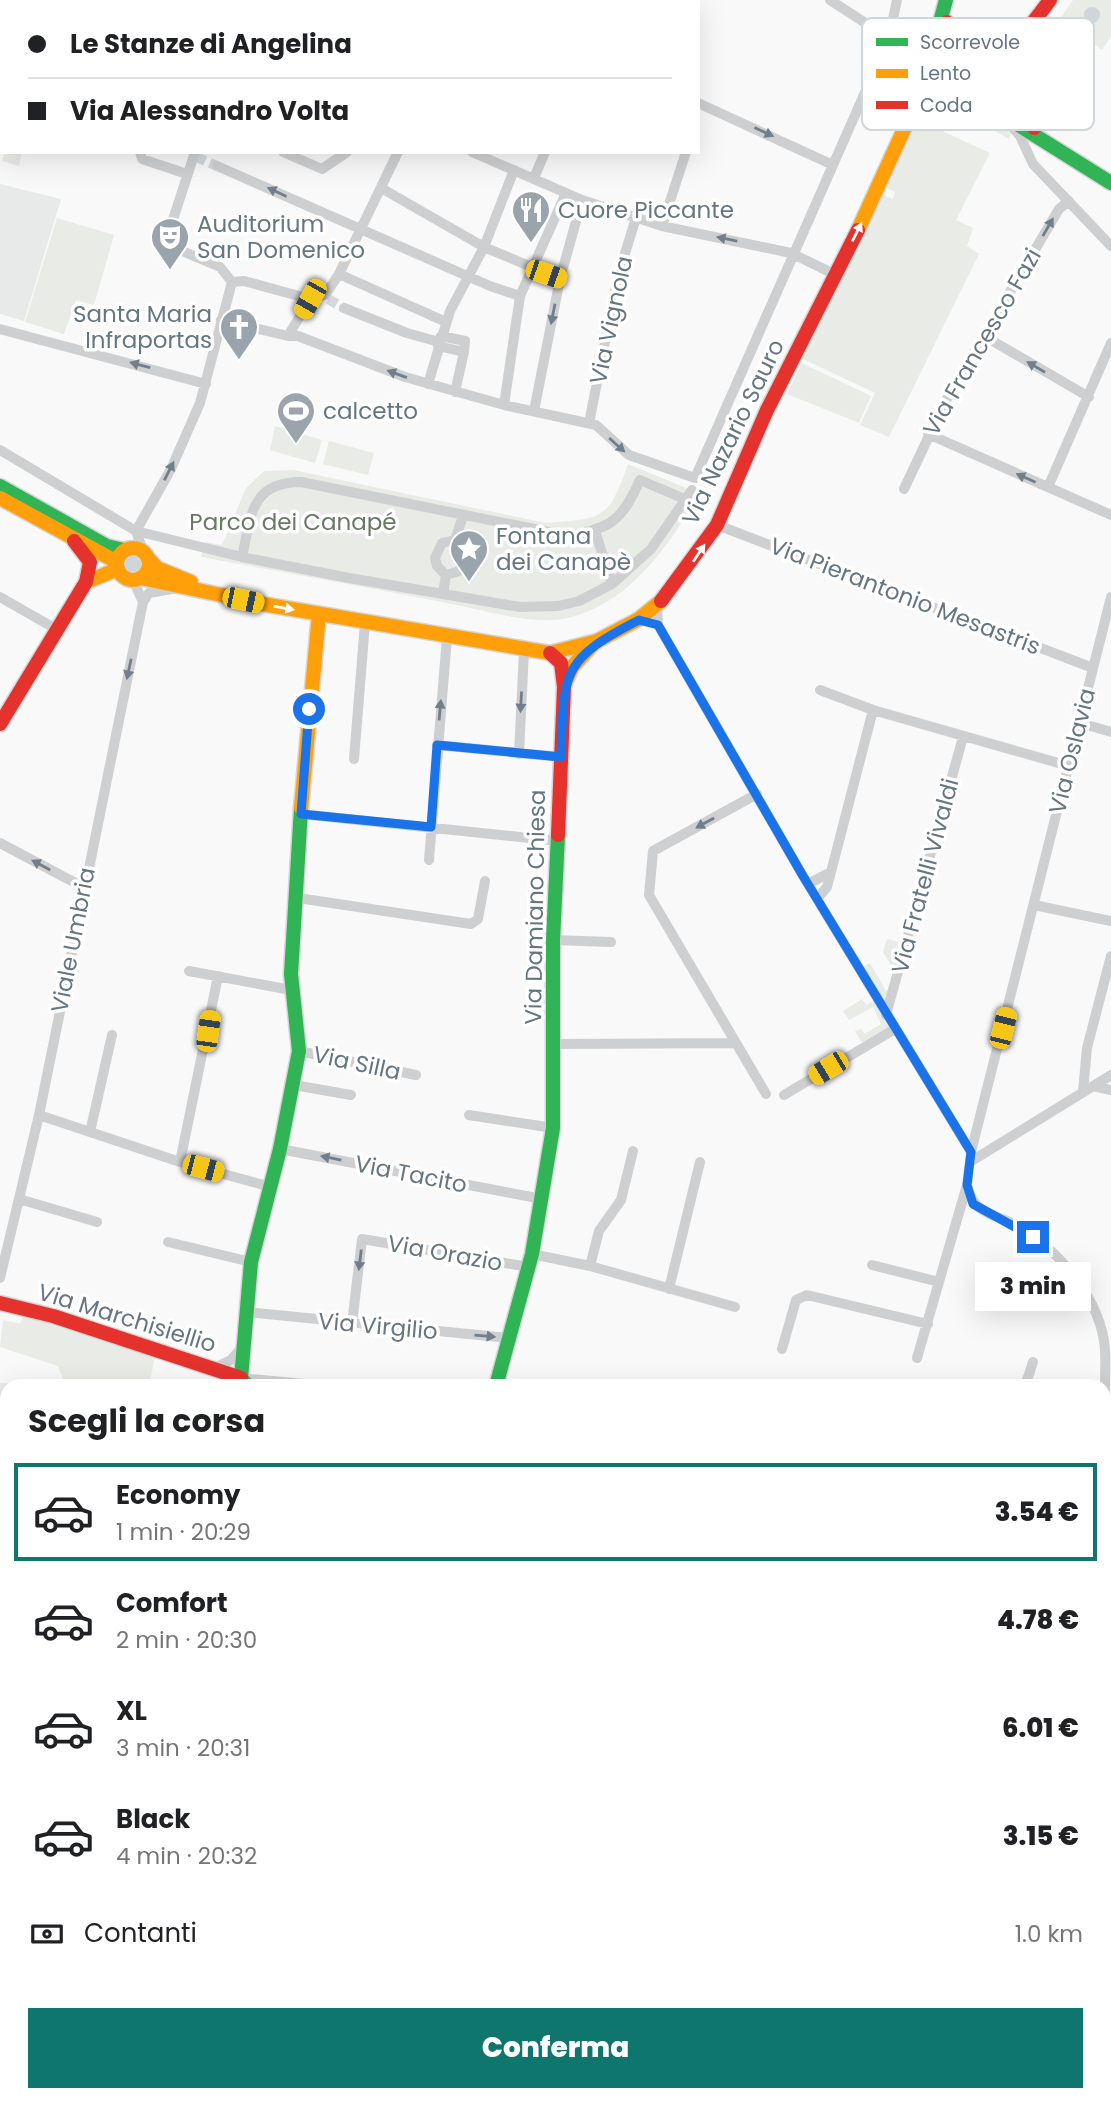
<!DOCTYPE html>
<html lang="it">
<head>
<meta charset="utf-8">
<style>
	body { margin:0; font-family:Poppins,sans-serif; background:#f2f2f2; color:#202124; height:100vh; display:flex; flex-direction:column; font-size:26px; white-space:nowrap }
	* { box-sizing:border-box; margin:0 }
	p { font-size:23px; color:#757577 }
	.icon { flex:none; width:38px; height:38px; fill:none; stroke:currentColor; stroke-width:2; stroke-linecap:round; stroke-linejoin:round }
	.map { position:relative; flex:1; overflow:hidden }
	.drawer { position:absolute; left:0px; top:1379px; width:1111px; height:723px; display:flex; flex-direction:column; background:#fff; border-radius:21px 21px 0 0; box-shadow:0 7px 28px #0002 }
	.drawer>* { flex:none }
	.top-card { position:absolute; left:0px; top:0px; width:700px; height:154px; box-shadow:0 7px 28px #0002; display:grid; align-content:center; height:154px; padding:0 28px; background:#fff }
	.end { position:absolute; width:32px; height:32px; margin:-16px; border:9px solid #1a73e8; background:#fff; box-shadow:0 0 0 4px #fff }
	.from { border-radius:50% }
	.bubble { position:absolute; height:49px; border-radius:0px; background:#fff; box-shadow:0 7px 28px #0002; font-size:23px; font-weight:800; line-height:49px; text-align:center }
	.car { position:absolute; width:21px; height:42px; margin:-21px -10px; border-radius:9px; box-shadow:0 0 5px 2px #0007; background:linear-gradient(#f5c518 24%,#345 0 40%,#f5c518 0 76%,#345 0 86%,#f5c518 0) }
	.top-card b { display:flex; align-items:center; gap:24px; height:66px; font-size:26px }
	.top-card b+b { border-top:2px solid #e0e0e0 }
	.top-card i { width:18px; height:18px; background:#202124 }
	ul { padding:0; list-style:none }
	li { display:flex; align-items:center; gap:21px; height:98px; margin:0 14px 10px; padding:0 14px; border:4px solid transparent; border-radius:0px }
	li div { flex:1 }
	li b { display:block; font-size:26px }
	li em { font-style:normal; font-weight:800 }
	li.active { border-color:#0f766e }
	li>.icon { width:63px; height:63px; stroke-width:1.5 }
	h2 { padding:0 28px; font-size:32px; line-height:84px }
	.pay { display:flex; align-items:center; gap:18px; height:77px; padding:0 28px; font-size:26px }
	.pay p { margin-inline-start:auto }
	.button { display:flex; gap:14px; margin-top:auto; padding:14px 28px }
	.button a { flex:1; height:80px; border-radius:0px; background:#0f766e; color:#fff; font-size:28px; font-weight:800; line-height:80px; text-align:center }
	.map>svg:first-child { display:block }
</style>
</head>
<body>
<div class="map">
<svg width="1111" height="2101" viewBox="0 0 1111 2101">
	<rect width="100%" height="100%" fill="#f9f9f9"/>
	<!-- built -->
	<path fill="#e8e9e9" d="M0,184L61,199L24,321L0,314Z"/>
	<!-- green -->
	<path fill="#e8ebe6" d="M1073,0H1111V36L1102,50L1060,19Z
		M932,82L1013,131L1009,139L984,125L970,131C954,123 949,119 951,100L929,89Z
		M926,90L949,101L944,132L990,153L956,220L973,228L967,246L979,254L889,437L860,425L875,393L801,358L880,194L893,199L895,192L883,186Z
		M5,152H22L19,166L2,161Z
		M57,218L114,235L94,305L76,300L64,334L25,322Z
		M802,363L871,396L859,423L787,394Z
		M275,426L322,440L315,463L270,450Z
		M329,441L374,453L368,475L323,464Z
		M628,464L696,492L689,505L692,507C662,554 626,604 568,618C530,626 485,610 447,603C365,587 283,572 201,557L205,542L222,545L246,488L264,471L293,470L546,523C605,518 608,520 628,464Z
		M887,939L907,944L897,975L883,952Z
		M870,963L886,991L894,985L886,1013L861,968Z
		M862,999L866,1005L876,1000L894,1029L864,1046L855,1031L861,1029L865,1034L881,1024L873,1007L849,1020L843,1011Z
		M23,1316L155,1356L149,1386H66L58,1366L0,1347L3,1320L20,1324Z
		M0,1383L57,1386H7V1612L0,1607Z
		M0,1829H7V1986L0,1985Z"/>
	<!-- water -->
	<path fill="#ced6d9" d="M1084 15a8 8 0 1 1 16 0a8 8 0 1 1-16 0Z
		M124 564a9 9 0 1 1 18 0a9 9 0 1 1-18 0Z"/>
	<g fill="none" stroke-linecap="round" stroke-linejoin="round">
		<!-- street-tunnel -->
		<path stroke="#d4d8dc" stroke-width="10" stroke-dasharray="10 5" stroke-linecap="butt" d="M196,157L217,166
			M328,299L344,308"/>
		<defs>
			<path id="fast" d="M946,0L935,40V68L977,99L1111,183
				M0,486L107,546L124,550
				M248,1386L241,1378L251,1262L280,1149L299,1051L291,974L301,808
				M496,1386L532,1254L553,1128V940L558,835
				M427,2101L428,2095"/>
			<path id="slow" d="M858,230L928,77L935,68
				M0,498L117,562
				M117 564a16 16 0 1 1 32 0a16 16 0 1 1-32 0Z
				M148,558L157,568L191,582
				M141,578L268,605L550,653L597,641L639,619L661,601
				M86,582L118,569
				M565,683L572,667L594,643
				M301,808L319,614"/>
			<path id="jam" d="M947,22L946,46L959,67
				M1012,51C1000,84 1012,104 1034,128
				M935,68C1002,64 1011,52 1050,0
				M661,601L717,525L767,410L858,230
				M550,653L561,663L564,687L558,835
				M0,724L86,582L90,562L74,541
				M0,1303L53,1316L241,1378
				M208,2095V2101"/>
		</defs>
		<!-- fast casing -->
		<use href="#fast" stroke="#d5d6d7" stroke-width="17"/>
		<!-- slow casing -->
		<use href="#slow" stroke="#d5d6d7" stroke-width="17"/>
		<!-- jam casing -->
		<use href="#jam" stroke="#d5d6d7" stroke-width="17"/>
		<!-- street -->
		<path stroke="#cecfd0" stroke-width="10" d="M173,0L177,2
			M474,0L477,2
			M830,0L935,68
			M88,2L89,0
			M251,2L252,0
			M353,2L354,0
			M424,2L425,0
			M463,2L464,0
			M601,2V0
			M0,9L2,6
			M0,96H2
			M698,103L833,165
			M1008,122L1020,136L1033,164L1111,246
			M140,152L142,159L187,174
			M195,152L167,238L168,245L220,267L232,282
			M283,152L322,169L347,152
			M472,152L582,200L662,226L791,253L836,275
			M217,166L490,286L520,296
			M534,178L545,152
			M381,188L484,247L560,279
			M662,226L686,152
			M339,274L446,322
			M310,299L325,295L339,274L398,152
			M344,308L407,333L439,342
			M221,320L288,336H298L405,377L504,405L596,425L629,455L695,478L889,38L897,0
			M0,329L206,384
			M984,336L1089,397
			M438,346L464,352L465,341L441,336
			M428,384L450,311L484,247L514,170
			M455,392L464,352
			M504,405L520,296L566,193
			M534,411L560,279L582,200
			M589,423L618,276L636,218
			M928,434L1111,515
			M0,450L136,531L242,557L349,578L520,607L558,606L579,601L612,584L651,549L692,490
			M1048,487L1111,343
			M904,489L945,402L1059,209L1069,201
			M717,525L1093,668
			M595,531L612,584
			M143,551L136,531L171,469L200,403L232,282L244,281L310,299L288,336
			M242,557C251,517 250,482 301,482L569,536C612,528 622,520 640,480L687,500
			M446,575L459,571L466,560L465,547L455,540
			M133,580L143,602
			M443,594L446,575L437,566L435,558L442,543L455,540L463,516
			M0,597L56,629
			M657,606L658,625L803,876L971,1152
			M820,690L873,710
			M1080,723L1111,732
			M437,745L561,757
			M519,754L524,651
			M354,759L365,623
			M757,794L653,851L649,895L766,1094
			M301,814L558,841
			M0,843L83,887
			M429,860L447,637
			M808,884L831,872
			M298,898L471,924L478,919L485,881
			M817,899L827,887L831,872L873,710L1069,766
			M1034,905L1111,921
			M553,940L611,942
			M189,971L291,990
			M886,1015L963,737
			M556,1044L734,1043
			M299,1051L416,1075
			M294,1085L351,1095
			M1093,1086L1111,1090
			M1083,1091L1087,1048L1111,956
			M784,1095L895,1029
			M39,1115L180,1162L271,1187
			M469,1115L553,1128
			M90,1132L112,1035
			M280,1149L542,1199
			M180,1162L218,976
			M970,1162L1111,1075
			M967,1185C975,1217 993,1212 1018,1226C1059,1250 1102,1301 1105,1350C1106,1368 1105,1387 1104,1405
			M19,1199L97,1222
			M168,1242L251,1262
			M532,1254L590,1266L735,1307
			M872,1265L939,1282
			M590,1266L599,1231L621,1200L633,1151
			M0,1278L39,1115L143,602L149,593L177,588
			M669,1289L700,1162
			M247,1312L509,1338
			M352,1324L362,1239L529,1267
			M782,1349L796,1300L807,1295L928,1324
			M917,1358L967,1185L971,1152L1111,597
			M214,1368L231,1360L243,1346
			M241,1378L326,1386
			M1025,1386L1033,1362
			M0,1723L7,1701
			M0,1992L7,1993
			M0,2051L7,2052
			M541,2095L546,2101
			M2,2101L5,2077
			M949,2101L952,2095"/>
		<!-- fast -->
		<use href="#fast" stroke="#30b455" stroke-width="14"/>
		<!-- slow -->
		<use href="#slow" stroke="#ff9f0a" stroke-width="14"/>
		<!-- jam -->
		<use href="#jam" stroke="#e5322d" stroke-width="14"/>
	</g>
	<!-- one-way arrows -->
	<defs><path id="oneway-solid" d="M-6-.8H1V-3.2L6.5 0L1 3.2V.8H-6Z" transform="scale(1.75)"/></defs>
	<g fill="#707f8b">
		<use href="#oneway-solid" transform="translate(764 132) rotate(25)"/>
		<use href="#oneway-solid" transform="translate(277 192) rotate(-155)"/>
		<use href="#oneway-solid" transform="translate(1048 227) rotate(-60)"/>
		<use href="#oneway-solid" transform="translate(727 239) rotate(-168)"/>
		<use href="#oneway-solid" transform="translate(553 314) rotate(101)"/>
		<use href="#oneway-solid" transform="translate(140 365) rotate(-165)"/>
		<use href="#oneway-solid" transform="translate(1036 367) rotate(-150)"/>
		<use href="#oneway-solid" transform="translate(397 374) rotate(-160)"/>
		<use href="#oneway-solid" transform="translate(617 445) rotate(42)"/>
		<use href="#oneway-solid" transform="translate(169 471) rotate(-63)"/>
		<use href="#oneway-solid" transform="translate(1026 478) rotate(-156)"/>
		<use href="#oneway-solid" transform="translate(129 669) rotate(102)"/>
		<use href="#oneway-solid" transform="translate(521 702) rotate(93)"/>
		<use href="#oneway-solid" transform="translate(440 710) rotate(-85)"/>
		<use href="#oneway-solid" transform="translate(705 823) rotate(151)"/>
		<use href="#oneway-solid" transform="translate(41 865) rotate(-152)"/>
		<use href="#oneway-solid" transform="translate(331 1158) rotate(-169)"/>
		<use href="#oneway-solid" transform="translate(360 1260) rotate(97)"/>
		<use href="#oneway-solid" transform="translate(485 1336) rotate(5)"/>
	</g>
	<g fill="#fff">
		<use href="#oneway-solid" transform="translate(857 232) rotate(-63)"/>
		<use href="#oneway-solid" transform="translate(699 553) rotate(-56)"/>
		<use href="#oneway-solid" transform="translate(284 608) rotate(10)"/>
	</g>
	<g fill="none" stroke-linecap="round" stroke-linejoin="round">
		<!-- route -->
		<path stroke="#1a73e8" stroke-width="9" d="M309,709L301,814L431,827L437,745L561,757C564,673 560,660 639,620L658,625L803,876L971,1152L967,1185L973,1204L1033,1237"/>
	</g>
	<!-- icons -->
	<defs>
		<symbol id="restaurant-pin" viewBox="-11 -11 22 30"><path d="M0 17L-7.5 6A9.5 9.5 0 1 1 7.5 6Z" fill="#99a4ac" stroke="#fff"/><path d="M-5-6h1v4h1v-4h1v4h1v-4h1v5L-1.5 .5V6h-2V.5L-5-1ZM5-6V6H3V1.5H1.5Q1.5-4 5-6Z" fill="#fff"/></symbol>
		<symbol id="theatre-pin" viewBox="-11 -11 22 30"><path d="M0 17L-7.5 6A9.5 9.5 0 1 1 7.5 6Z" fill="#99a4ac" stroke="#fff"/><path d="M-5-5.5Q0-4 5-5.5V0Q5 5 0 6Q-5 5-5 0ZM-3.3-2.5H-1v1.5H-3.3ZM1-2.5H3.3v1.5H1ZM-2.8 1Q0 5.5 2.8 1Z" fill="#fff"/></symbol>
		<symbol id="church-pin" viewBox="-11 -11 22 30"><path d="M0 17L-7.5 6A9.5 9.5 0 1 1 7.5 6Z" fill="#99a4ac" stroke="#fff"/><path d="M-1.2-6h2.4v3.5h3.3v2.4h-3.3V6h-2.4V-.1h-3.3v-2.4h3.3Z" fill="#fff"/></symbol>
		<symbol id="stadium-pin" viewBox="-11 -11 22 30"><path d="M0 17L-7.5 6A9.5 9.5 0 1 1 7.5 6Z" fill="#99a4ac" stroke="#fff"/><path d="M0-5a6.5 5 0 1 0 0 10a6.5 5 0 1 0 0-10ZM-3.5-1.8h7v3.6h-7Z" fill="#fff"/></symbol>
		<symbol id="sight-pin" viewBox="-11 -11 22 30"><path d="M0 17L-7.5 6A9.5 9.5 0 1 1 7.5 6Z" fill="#99a4ac" stroke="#fff"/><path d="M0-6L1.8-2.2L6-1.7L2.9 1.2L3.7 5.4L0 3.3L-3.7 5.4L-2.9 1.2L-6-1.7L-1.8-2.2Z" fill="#fff"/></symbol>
	</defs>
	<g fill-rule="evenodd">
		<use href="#restaurant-pin" x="509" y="188" width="44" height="60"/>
		<use href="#theatre-pin" x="148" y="215" width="44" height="60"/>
		<use href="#church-pin" x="217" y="305" width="44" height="60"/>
		<use href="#stadium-pin" x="274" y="389" width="44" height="60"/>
		<use href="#sight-pin" x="447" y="527" width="44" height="60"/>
	</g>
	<g text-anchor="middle" stroke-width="7" stroke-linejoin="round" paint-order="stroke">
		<!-- poi labels -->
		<g font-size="23" fill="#657683" stroke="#fff" text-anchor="start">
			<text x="558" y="218">Cuore Piccante</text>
			<text x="197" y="232">Auditorium<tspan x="197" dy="26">San Domenico</tspan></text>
			<text x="212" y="322" text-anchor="end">Santa Maria<tspan x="212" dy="26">Infraportas</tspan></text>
			<text x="323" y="419">calcetto</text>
			<text x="496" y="544">Fontana<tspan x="496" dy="26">dei Canapè</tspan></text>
		</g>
		<!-- street labels -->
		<g font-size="23" fill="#657683" stroke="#fff">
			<text transform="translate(611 320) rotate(-78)" y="8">Via Vignola</text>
			<text transform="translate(982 342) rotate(-60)" y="8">Via Francesco Fazi</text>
			<text transform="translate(733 432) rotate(-64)" y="8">Via Nazario Sauro</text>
			<text transform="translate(905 596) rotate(21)" y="8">Via Pierantonio Mesastris</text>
			<text transform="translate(1072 751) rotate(-76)" y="8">Via Oslavia</text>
			<text transform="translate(925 876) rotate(-75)" y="8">Via Fratelli Vivaldi</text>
			<text transform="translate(535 907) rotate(-89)" y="8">Via Damiano Chiesa</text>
			<text transform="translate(73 940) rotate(-79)" y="8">Viale Umbria</text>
			<text transform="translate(357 1063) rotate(12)" y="8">Via Silla</text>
			<text transform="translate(411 1174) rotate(11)" y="8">Via Tacito</text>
			<text transform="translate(445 1253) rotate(10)" y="8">Via Orazio</text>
			<text transform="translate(127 1318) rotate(17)" y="8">Via Marchisiellio</text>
			<text transform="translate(378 1326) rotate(5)" y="8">Via Virgilio</text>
		</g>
		<!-- park labels -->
		<g font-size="23" fill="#687a64" stroke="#fff">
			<text x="293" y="530">Parco dei Canapé</text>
		</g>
	</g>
	<!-- legend -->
	<rect x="862" y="18" width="232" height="112" rx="10" fill="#fff" stroke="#d1d6da" stroke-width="2"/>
	<rect x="876" y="38" width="32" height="8" fill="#30b455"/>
	<rect x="876" y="69" width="32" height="9" fill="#ff9f0a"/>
	<rect x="876" y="101" width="32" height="8" fill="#e5322d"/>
	<g font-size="19" fill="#657683">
		<text x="920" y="49">Scorrevole</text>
		<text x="920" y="80">Lento</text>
		<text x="920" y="112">Coda</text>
	</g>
</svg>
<i class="end from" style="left:309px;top:709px"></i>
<i class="end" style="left:1033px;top:1237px"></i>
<div class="bubble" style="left:975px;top:1262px;width:116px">3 min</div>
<i class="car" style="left:546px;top:274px;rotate:109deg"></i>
<i class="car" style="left:310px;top:299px;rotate:210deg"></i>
<i class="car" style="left:243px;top:600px;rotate:102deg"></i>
<i class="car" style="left:1003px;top:1028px;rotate:14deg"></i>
<i class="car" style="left:208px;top:1031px;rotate:8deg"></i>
<i class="car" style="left:828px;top:1068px;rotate:239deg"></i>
<i class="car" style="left:203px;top:1168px;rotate:105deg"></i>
<div class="top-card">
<b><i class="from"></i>Le Stanze di Angelina</b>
<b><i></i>Via Alessandro Volta</b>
</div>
<section class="drawer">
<h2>Scegli la corsa</h2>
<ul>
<li class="active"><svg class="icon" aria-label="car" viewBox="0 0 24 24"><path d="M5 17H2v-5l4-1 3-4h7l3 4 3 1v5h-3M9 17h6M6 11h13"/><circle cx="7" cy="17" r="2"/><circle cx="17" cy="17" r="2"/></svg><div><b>Economy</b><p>1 min · 20:29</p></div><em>3.54 €</em></li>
<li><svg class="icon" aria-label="car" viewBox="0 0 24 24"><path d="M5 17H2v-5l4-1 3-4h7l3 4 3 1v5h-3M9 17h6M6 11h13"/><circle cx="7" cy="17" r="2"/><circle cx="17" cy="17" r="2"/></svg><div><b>Comfort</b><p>2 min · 20:30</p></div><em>4.78 €</em></li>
<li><svg class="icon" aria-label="car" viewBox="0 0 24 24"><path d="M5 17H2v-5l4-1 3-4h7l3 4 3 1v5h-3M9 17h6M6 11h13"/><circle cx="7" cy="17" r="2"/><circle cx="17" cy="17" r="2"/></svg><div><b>XL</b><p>3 min · 20:31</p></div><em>6.01 €</em></li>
<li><svg class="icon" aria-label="car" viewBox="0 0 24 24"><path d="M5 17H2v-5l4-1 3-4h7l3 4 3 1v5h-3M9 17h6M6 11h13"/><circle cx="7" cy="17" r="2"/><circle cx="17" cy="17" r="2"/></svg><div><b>Black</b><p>4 min · 20:32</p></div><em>3.15 €</em></li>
</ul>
<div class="pay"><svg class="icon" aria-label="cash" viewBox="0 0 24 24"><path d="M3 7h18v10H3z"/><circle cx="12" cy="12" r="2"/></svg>Contanti<p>1.0 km</p></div>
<div class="button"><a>Conferma</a></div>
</section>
</div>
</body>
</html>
